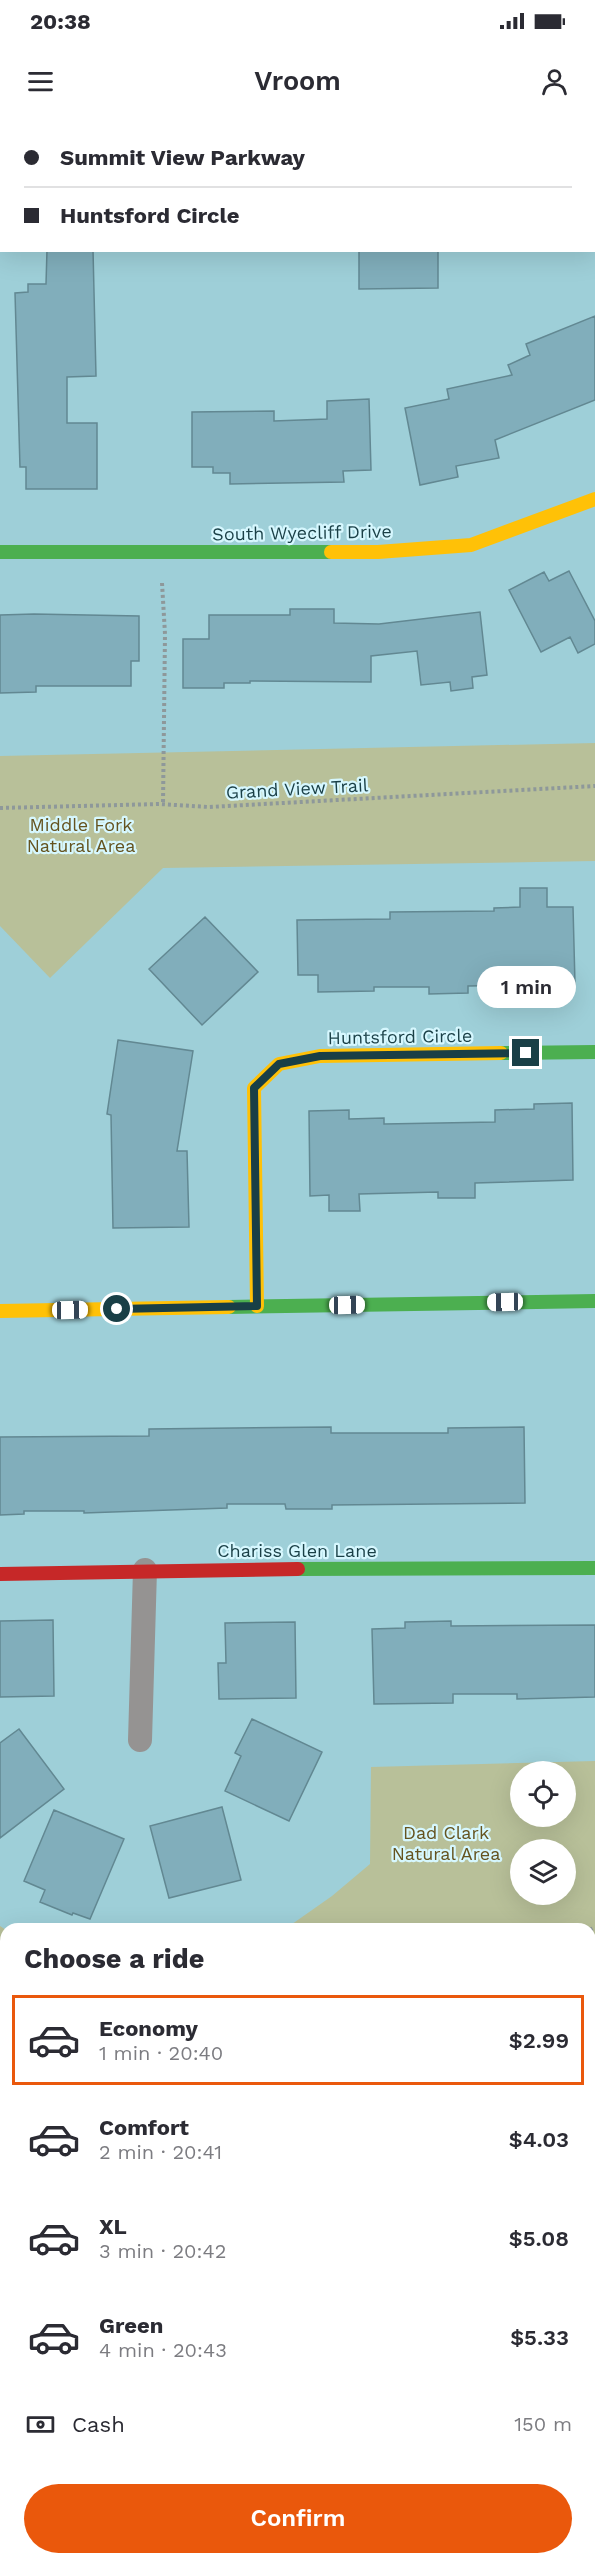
<!DOCTYPE html>
<html lang="en">
<head>
<meta charset="utf-8">
<style>
	body { margin:0; font-family:"Work Sans",sans-serif; background:#f7f7f7; color:#2b2b33; height:100vh; display:flex; flex-direction:column; font-size:22px; white-space:nowrap }
	* { box-sizing:border-box; margin:0 }
	p { font-size:20px; color:#7c7c81 }
	.icon { flex:none; width:33px; height:33px; fill:none; stroke:currentColor; stroke-width:2; stroke-linecap:round; stroke-linejoin:round }
	.map { position:relative; flex:1; overflow:hidden }
	.side { position:absolute; left:0px; top:1803px; width:596px; height:642px; display:flex; flex-direction:column; background:#fff; border-radius:18px 18px 0 0; box-shadow:0 6px 24px #0002 }
	.side>* { flex:none }
	.hud { position:absolute; left:0px; top:0px; width:596px; height:132px; box-shadow:0 6px 24px #0002; display:grid; align-content:center; height:132px; padding:0 24px; background:#fff }
	.fabs { position:absolute; left:510px; top:1641px; display:grid; gap:12px }
	.fabs a { display:grid; place-items:center; width:66px; height:66px; border-radius:50%; background:#fff; box-shadow:0 6px 24px #0002; font-size:30px }
	.end { position:absolute; width:27px; height:27px; margin:-14px; border:8px solid #193f46; background:#fff; box-shadow:0 0 0 3px #fff }
	.from { border-radius:50% }
	.bubble { position:absolute; height:42px; border-radius:21px; background:#fff; box-shadow:0 6px 24px #0002; font-size:20px; font-weight:600; line-height:42px; text-align:center }
	.car { position:absolute; width:18px; height:36px; margin:-18px -9px; border-radius:8px; box-shadow:0 0 4px 2px #0007; background:linear-gradient(#fff 24%,#345 0 40%,#fff 0 76%,#345 0 86%,#fff 0) }
	.hud b { display:flex; align-items:center; gap:21px; height:57px; font-size:22px }
	.hud b+b { border-top:2px solid #e1e1e2 }
	.hud i { width:15px; height:15px; background:#2b2b33 }
	ul { padding:0; list-style:none }
	li { display:flex; align-items:center; gap:18px; height:90px; margin:0 12px 9px; padding:0 12px; border:3px solid transparent; border-radius:0px }
	li div { flex:1 }
	li b { display:block; font-size:22px }
	li em { font-style:normal; font-weight:600 }
	li.selected { border-color:#ea580c }
	li>.icon { width:54px; height:54px; stroke-width:1.5 }
	h2 { padding:0 24px; font-size:27px; line-height:72px }
	.pay { display:flex; align-items:center; gap:15px; height:66px; padding:0 24px; font-size:22px }
	.pay p { margin-inline-start:auto }
	.primary-button { display:flex; gap:12px; margin-top:auto; padding:12px 24px }
	.primary-button a { flex:1; height:69px; border-radius:36px; background:#ea580c; color:#fff; font-size:24px; font-weight:600; line-height:69px; text-align:center }
	.status { display:flex; justify-content:space-between; align-items:center; height:42px; padding:0 30px; background:#fff; direction:ltr }
	.status svg { height:16px; fill:currentColor }
	header { display:flex; justify-content:space-between; align-items:center; height:78px; padding:0 24px; background:#fff; font-size:27px; font-weight:600 }
	.map>svg:first-child { display:block }
</style>
</head>
<body>
<div class="status"><b>20:38</b><svg viewBox="0 0 49 12"><path d="M0 12V9h3v3zM5 12V6h3v6zM10 12V3h3v9zM15 12V0h3v12zM26 1h20v11H26zM47 4h2v5h-2z"/></svg></div>
<header><svg class="icon" aria-label="menu" viewBox="0 0 24 24"><path d="M4 6h16M4 12h16M4 18h16"/></svg>Vroom<svg class="icon" aria-label="person" viewBox="0 0 24 24"><circle cx="12" cy="8" r="4"/><path d="M4 21q1-7 8-7t8 7"/></svg></header>
<div class="map">
<svg width="595" height="2445" viewBox="0 0 595 2445">
	<rect width="100%" height="100%" fill="#9ecfd8"/>
	<!-- green -->
	<path fill="#b8c099" fill-rule="evenodd" d="M595,623V741L163,748L50,858L0,806V636Z
		M595,1641V2282H590V1809H285L332,1776L370,1744L371,1647ZM520,1652H566V1696H520ZM520,1730H566V1774H520Z
		M0,1806L6,1810V2439H49L53,2445H0Z"/>
	<g fill="none" stroke-linecap="round" stroke-linejoin="round">
		<!-- stream -->
		<path stroke="#7698e2" stroke-width="8" d="M590,1996L595,1993
			M0,2133L6,2129"/>
	</g>
	<!-- building -->
	<path fill="#81aebb" stroke="#628892" stroke-width="1.5" d="M47,130H93L96,256L67,257V303H97V369H26V347H20L15,173L28,172V164H46Z
		M359,130H438V168L359,169Z
		M595,196V280L495,320L499,338L456,346L458,357L420,365L405,288L449,279L447,269L512,255L508,245L530,235L526,224Z
		M369,279L371,350L343,351L344,362L230,364V353H213V347H192V292L274,291V301L327,299V281Z
		M569,451L595,501V524L578,533L570,517L541,532L509,470L544,452L549,461Z
		M290,489H334V503L379,504L480,492L487,555L472,557L473,568L451,571L450,562L421,565L417,531L371,536V562L250,561V563H224V568H183V519H209V495H290Z
		M34,494L139,496V541H131V566H36V572L0,573V495Z
		M520,768H547V787H573L575,864L468,866V873L429,874V867H374V871L318,872V855H298L297,800L390,799V792L494,791V788L520,787Z
		M205,797L258,852L202,905L149,849Z
		M118,920L193,931L177,1031H187L189,1107L113,1108L111,995L107,994Z
		M572,983L573,1060L475,1063V1078H438V1072L359,1074L360,1091H329V1075L310,1076L309,991L349,990V999L384,998V1004L495,1002V990L534,989V984Z
		M331,1307V1313H448V1308L524,1307L525,1383L332,1385V1389H286L285,1384H227V1388L84,1393V1391H24V1394L0,1395V1317L149,1316V1309Z
		M53,1500L54,1576L0,1577V1501Z
		M451,1501V1506L595,1505V1577L517,1579V1574H453V1583L374,1584L372,1509L405,1508V1502Z
		M295,1502L296,1578L219,1579L218,1543H226L225,1503Z
		M252,1599L322,1632L289,1701L225,1671L241,1636L235,1633Z
		M19,1609L64,1669L0,1718V1623Z
		M222,1687L241,1760L169,1778L150,1706Z
		M54,1690L124,1719L90,1799L73,1793L72,1795L40,1782L45,1770L24,1761Z"/>
	<g fill="none" stroke-linecap="round" stroke-linejoin="round">
		<!-- path -->
		<path stroke="#8e989a" stroke-width="4" stroke-dasharray="3 3" stroke-linecap="butt" d="M162,463L165,514L163,684
			M0,688L159,684L209,687L595,666
			M590,1810L595,1807
			M0,1961L6,1958"/>
		<!-- street -->
		<path stroke="#959392" stroke-width="24" d="M140,1620L145,1450"/>
		<!-- fast -->
		<path stroke="#4caf50" stroke-width="14" d="M0,432H331
			M501,933L595,932
			M229,1187L595,1181
			M298,1449L595,1448"/>
		<!-- slow -->
		<path stroke="#ffc107" stroke-width="14" d="M331,432H378L471,425L595,379
			M257,1186L254,968L279,944L320,936L501,933
			M0,1191L229,1187"/>
		<!-- jam -->
		<path stroke="#c62828" stroke-width="14" d="M0,1454L298,1449"/>
	</g>
	<g fill="none" stroke-linecap="round" stroke-linejoin="round">
		<!-- route -->
		<path stroke="#193f46" stroke-width="8" d="M117,1189L257,1186L254,968L279,944L320,936L526,933"/>
	</g>
	<g text-anchor="middle" stroke-width="4.5" stroke-linejoin="round" paint-order="stroke">
		<!-- street labels -->
		<g font-size="18" fill="#193f46" stroke="#d6f7fe">
			<text transform="translate(302 413) rotate(-1)" y="6">South Wyecliff Drive</text>
			<text transform="translate(297 669) rotate(-3)" y="6">Grand View Trail</text>
			<text transform="translate(400 917) rotate(-1)" y="6">Huntsford Circle</text>
			<text x="297" y="1437">Chariss Glen Lane</text>
		</g>
		<!-- park labels -->
		<g font-size="18" fill="#65531f" stroke="#d6f7fe">
			<text x="81" y="711">Middle Fork<tspan x="81" dy="21">Natural Area</tspan></text>
			<text x="446" y="1719">Dad Clark<tspan x="446" dy="21">Natural Area</tspan></text>
		</g>
	</g>
</svg>
<div class="fabs">
<a><svg class="icon" aria-label="locate" viewBox="0 0 24 24"><circle cx="12" cy="12" r="6"/><path d="M12 2v4M12 18v4M2 12h4M18 12h4"/></svg></a>
<a><svg class="icon" aria-label="layers" viewBox="0 0 24 24"><path d="M12 4l9 5-9 5-9-5zM3 14l9 5 9-5"/></svg></a>
</div>
<i class="end from" style="left:117px;top:1189px"></i>
<i class="end" style="left:526px;top:933px"></i>
<div class="bubble" style="left:477px;top:846px;width:99px">1 min</div>
<i class="car" style="left:505px;top:1182px;rotate:269deg"></i>
<i class="car" style="left:347px;top:1185px;rotate:89deg"></i>
<i class="car" style="left:70px;top:1190px;rotate:89deg"></i>
<div class="hud">
<b><i class="from"></i>Summit View Parkway</b>
<b><i></i>Huntsford Circle</b>
</div>
<section class="side">
<h2>Choose a ride</h2>
<ul>
<li class="selected"><svg class="icon" aria-label="car" viewBox="0 0 24 24"><path d="M5 17H2v-5l4-1 3-4h7l3 4 3 1v5h-3M9 17h6M6 11h13"/><circle cx="7" cy="17" r="2"/><circle cx="17" cy="17" r="2"/></svg><div><b>Economy</b><p>1 min · 20:40</p></div><em>$2.99</em></li>
<li><svg class="icon" aria-label="car" viewBox="0 0 24 24"><path d="M5 17H2v-5l4-1 3-4h7l3 4 3 1v5h-3M9 17h6M6 11h13"/><circle cx="7" cy="17" r="2"/><circle cx="17" cy="17" r="2"/></svg><div><b>Comfort</b><p>2 min · 20:41</p></div><em>$4.03</em></li>
<li><svg class="icon" aria-label="car" viewBox="0 0 24 24"><path d="M5 17H2v-5l4-1 3-4h7l3 4 3 1v5h-3M9 17h6M6 11h13"/><circle cx="7" cy="17" r="2"/><circle cx="17" cy="17" r="2"/></svg><div><b>XL</b><p>3 min · 20:42</p></div><em>$5.08</em></li>
<li><svg class="icon" aria-label="car" viewBox="0 0 24 24"><path d="M5 17H2v-5l4-1 3-4h7l3 4 3 1v5h-3M9 17h6M6 11h13"/><circle cx="7" cy="17" r="2"/><circle cx="17" cy="17" r="2"/></svg><div><b>Green</b><p>4 min · 20:43</p></div><em>$5.33</em></li>
</ul>
<div class="pay"><svg class="icon" aria-label="cash" viewBox="0 0 24 24"><path d="M3 7h18v10H3z"/><circle cx="12" cy="12" r="2"/></svg>Cash<p>150 m</p></div>
<div class="primary-button"><a>Confirm</a></div>
</section>
</div>
</body>
</html>
